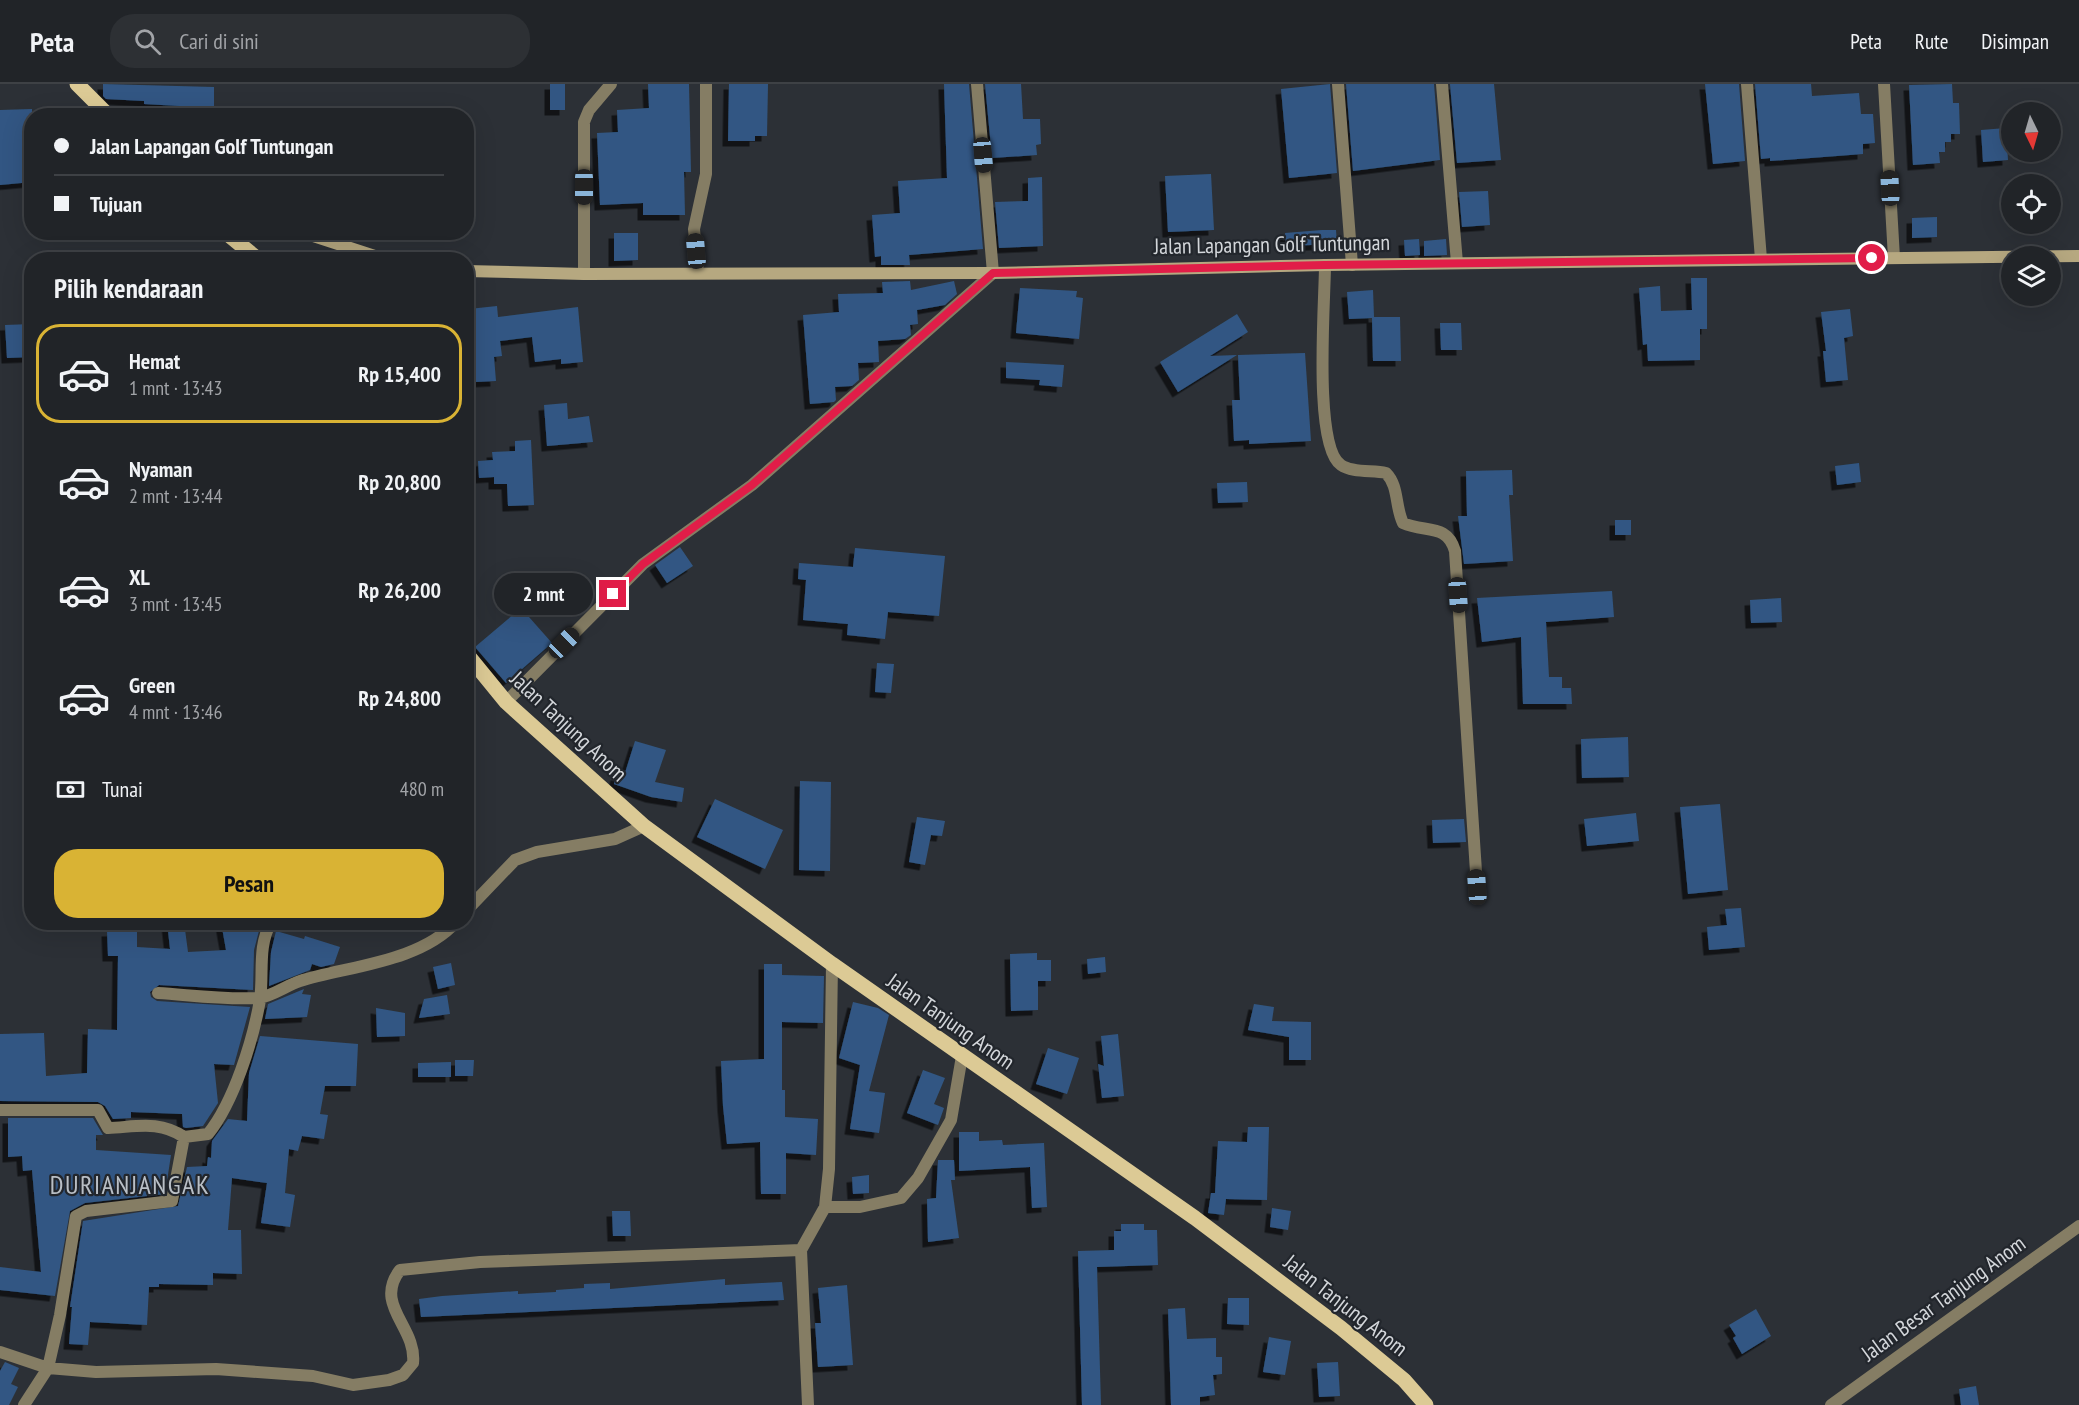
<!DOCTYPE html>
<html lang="id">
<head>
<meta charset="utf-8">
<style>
	body { margin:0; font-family:"PT Sans Narrow",sans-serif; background:#2d3034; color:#f1f3f6; height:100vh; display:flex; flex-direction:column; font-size:22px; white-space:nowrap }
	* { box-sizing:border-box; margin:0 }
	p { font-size:20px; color:#a2a4a8 }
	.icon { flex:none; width:33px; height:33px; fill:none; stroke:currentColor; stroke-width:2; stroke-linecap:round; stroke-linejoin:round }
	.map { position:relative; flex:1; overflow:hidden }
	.drawer { position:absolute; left:24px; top:168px; width:450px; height:678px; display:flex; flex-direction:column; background:#212428; border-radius:24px; box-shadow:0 6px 24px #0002,0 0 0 2px #3e4145 }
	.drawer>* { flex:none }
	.guide { position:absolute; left:24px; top:24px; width:450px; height:132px; border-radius:24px; box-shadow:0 6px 24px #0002,0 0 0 2px #3e4145; display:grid; align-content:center; height:132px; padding:0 30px; background:#212428 }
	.needle { width:39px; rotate:175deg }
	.fabs { position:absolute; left:2001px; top:18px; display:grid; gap:12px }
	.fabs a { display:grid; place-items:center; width:60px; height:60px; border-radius:50%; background:#212428; box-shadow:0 6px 24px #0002,0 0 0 2px #3e4145; font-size:30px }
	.end { position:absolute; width:27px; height:27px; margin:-14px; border:8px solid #e11d48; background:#fff; box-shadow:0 0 0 3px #fff }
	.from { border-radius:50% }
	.bubble { position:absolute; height:42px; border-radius:21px; background:#212428; box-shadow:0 6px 24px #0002,0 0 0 2px #3e4145; font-size:20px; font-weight:700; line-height:42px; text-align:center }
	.car { position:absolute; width:18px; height:36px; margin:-18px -9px; border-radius:8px; box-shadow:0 0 4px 2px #0007; background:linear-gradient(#222 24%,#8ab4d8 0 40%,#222 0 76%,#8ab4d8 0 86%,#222 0) }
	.guide b { display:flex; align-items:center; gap:21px; height:57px; font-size:22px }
	.guide b+b { border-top:2px solid #3e4145 }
	.guide i { width:15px; height:15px; background:#f1f3f6 }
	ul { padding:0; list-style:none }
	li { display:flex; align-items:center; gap:18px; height:99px; margin:0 12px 9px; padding:0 18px; border:3px solid transparent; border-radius:24px }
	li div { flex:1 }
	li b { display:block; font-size:22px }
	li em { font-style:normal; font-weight:700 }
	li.active { border-color:#d9b334 }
	li>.icon { width:54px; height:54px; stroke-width:1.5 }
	h2 { padding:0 30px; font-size:27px; line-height:72px }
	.pay { display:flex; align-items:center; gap:15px; height:66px; padding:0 30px; font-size:22px }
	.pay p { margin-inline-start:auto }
	.cta { display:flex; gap:12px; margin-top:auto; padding:12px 30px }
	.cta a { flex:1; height:69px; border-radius:24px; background:#d9b334; color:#111; font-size:24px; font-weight:700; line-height:69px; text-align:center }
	header { display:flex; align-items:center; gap:36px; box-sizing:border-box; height:84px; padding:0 30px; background:#212428; border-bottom:2px solid #3e4145 }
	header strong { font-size:28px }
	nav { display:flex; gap:33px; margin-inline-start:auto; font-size:21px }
	.search { width:420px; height:54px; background:#2d3034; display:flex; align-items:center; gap:15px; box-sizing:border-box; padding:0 21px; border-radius:24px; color:#a2a4a8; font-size:22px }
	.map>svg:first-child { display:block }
</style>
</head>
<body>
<header>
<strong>Peta</strong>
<div class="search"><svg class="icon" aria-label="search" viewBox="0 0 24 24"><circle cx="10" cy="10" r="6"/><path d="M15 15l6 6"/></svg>Cari di sini</div>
<nav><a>Peta</a><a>Rute</a><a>Disimpan</a></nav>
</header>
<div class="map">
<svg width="2079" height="1321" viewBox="0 0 2079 1321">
	<defs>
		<filter id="shadow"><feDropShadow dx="-5.5" dy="5.5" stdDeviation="0" flood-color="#0009"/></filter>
	</defs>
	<rect width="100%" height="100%" fill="#2c3036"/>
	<!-- building -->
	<path fill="#315783" filter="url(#shadow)" d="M103,0L214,3V24L144,20V17L106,15L103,12Z
		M550,0H565V26H550Z
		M648,0H689L691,88H684L685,131H643V119L600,121L597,49L618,48L617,26L649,24Z
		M729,0H768L767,52H755V57H728Z
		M944,0H969L983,165L909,171L910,181H881V172L875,173L872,131L900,129L898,97L947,94Z
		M985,0H1021L1023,35H1040L1041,60L1036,61L1037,71L992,74Z
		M1330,0L1337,89L1289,94L1281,5Z
		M1346,0H1434L1440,76L1353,87Z
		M1450,0H1494L1501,76L1457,79Z
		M1705,0H1739L1745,77L1713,80Z
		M1755,0H1811L1812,12L1859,9L1861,30H1873L1875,59L1863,60V70L1770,77V74L1761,75Z
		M1952,0L1953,19H1959L1960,50H1951V58H1945V68H1939L1940,79L1913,81L1909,1Z
		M32,25V41H27L32,98L0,101V26Z
		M2006,44L2008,76L1983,78L1981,46Z
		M1211,90L1214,146L1168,148L1165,92Z
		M1042,93L1043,162L999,164L995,118L1028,117V94Z
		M1488,107L1490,141L1462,143L1459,108Z
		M1937,133V153L1912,154V134Z
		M1322,146H1336L1337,160L1286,162L1285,149Z
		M614,149H638V176L614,177Z
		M1419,155L1420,171L1405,172L1404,156Z
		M1446,155L1447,171L1424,172V157Z
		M1691,194H1707V245H1700V276L1648,277L1647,260L1643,261L1639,204L1660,202L1661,227L1692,226Z
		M910,197L911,206L954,197L957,210L945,221L917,226L918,240L910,241L911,251L905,255L878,257L879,278L858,279L859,296L852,302L835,303L836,316L834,318L810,320L803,231L839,228L838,210L883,209L882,198Z
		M1020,204L1077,207L1076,213L1083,214L1079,255L1016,249Z
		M1373,206L1374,233H1400L1401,277H1373L1372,234L1349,235L1347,208Z
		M497,222L498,233L578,223L583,278L561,280V275L535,278L532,253L500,257L502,272L494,273L496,297L476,298L469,225Z
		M1850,225L1853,252L1844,254L1848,296L1826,298L1823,267H1826L1821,228Z
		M1237,230L1248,248L1210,272L1237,271L1178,308L1160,278Z
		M1440,239H1461L1462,266H1441Z
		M32,240V273L7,274L5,241Z
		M1305,269L1311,357L1249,360V356L1234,357L1232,316H1240L1238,271Z
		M1006,278L1064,281L1062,303L1039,301L1040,296L1006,294Z
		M567,319L568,335L589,332L593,358L547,362L544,321Z
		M531,356L534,421L508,422L507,400H494V393L479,394L478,377L493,376L492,368L515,367V357Z
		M1859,379L1861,398L1837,401L1835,382Z
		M1512,386L1513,411H1509L1513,477L1464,480L1458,432H1467L1466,387Z
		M1247,398L1248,418L1218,419L1217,399Z
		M1615,436H1631V451H1615Z
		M680,463L693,482L667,499L655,481Z
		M855,464L945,472L939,532L888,528L885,555L847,551L848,540L803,536L806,496L798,495L799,479L853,483Z
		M1612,507L1614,533L1546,538L1549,593H1562V604H1571L1572,620H1523L1521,553L1482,558L1477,514Z
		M1781,514L1782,538L1751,539L1750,516Z
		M521,524L552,559L506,599L475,563Z
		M877,579L894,580L891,609L875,608Z
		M1628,653L1629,693L1582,694L1581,655Z
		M635,657L666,666L655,698L684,704L682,718L651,713L614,700L616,691L624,692Z
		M800,697L831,698L830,787L799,786Z
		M715,715L783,746L765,785L697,753Z
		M1720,720L1728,806L1688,810L1680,723Z
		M1636,729L1639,757L1587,762L1584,735Z
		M917,733L945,737L942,752L931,751L925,781L909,778Z
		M1464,735L1466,758L1433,759L1432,736Z
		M1741,824L1745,863L1709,866L1707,843L1727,841L1725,825Z
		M167,838H184L188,868L226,866L221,838H255L260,843L254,866L253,906L159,901L150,908L151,913L157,917L250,923L234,981L214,980L218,1019L203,1042L186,1044L183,1043L182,1030L131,1028V1034L113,1035L105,1022L98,1018L0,1017V950L44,949L46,992L87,989L88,945L117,946L118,872H108L107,847L137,846V863L170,865Z
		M276,847L304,855L305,852L340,863L334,880L321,883L312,880L310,886L269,902L271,868Z
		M1037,869V876H1051V897H1038V926L1011,927L1010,870Z
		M1105,873L1106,888L1088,890L1087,875Z
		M451,879L455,901L438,905L433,883Z
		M764,880H782V891L824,892L823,939L782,938V1006H785V1033L818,1035L816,1071L786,1069V1110H761L760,1058L727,1060L723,1022L721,977L764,975Z
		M304,905L302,910L311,911L307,933L265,935L268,920Z
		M447,911L450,930L419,934L424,915Z
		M853,918L878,924L889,931L869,1007L885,1009L879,1049L850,1045L860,981L839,974Z
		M1254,920L1274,923L1272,937L1311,938V976H1289V953L1248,946Z
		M376,924L405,929V952L377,953Z
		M1118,950L1124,1012L1102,1014L1098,980L1104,982L1101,952Z
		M260,952L358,960L356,1002H325L320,1030L328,1031L324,1055L302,1052L298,1067L289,1065L285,1109L295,1111L290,1143L261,1139L267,1099L232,1094L228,1146H241L242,1190L213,1189V1201L159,1200V1203H149L147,1241L90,1238L88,1261L69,1260L72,1223H70L83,1137L178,1122L187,1083L207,1082L208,1073L211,1074L212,1057L228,1035L247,1037L249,989Z
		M1048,964L1079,974L1067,1010L1036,1000Z
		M455,976H474L473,992H455Z
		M451,978V993H418V979Z
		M923,986L945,994L934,1020L944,1024L938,1041L907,1029Z
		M8,1034H93L103,1051H96V1066L171,1071L165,1110L85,1119L70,1127L55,1212L0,1206V1183L41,1188L32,1086L23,1087L22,1072L8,1073Z
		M1248,1043H1269L1267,1116L1226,1115L1224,1131L1208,1129L1211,1109H1215L1218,1057L1247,1058Z
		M959,1048H979V1057L1002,1056L1003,1061L1044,1059L1047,1123L1032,1124L1030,1083L959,1087Z
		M938,1076H954L955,1096H951L959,1154L928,1158L927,1115L936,1114Z
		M869,1091V1109L853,1110L852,1093Z
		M1272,1124L1291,1127L1288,1146L1270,1143Z
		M612,1127H630L631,1152H613Z
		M1121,1140H1144V1146H1157L1158,1181L1097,1183L1101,1321H1082L1078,1167L1114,1166V1147H1121Z
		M725,1195V1201L782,1198L784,1216L421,1233L419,1215L442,1212L518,1207V1210L556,1208V1206L584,1204V1200L610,1199V1205Z
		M847,1201L853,1281L818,1283L815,1239H821L818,1204Z
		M1228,1214H1249V1241L1227,1240Z
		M1185,1224L1187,1255L1216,1254V1273H1222V1290L1213,1291L1215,1311L1200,1313V1321H1171L1168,1225Z
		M1756,1225L1771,1252L1742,1270L1733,1254L1736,1252L1729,1241Z
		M1269,1253L1291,1257L1285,1291L1263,1288Z
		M5,1278L19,1284L11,1300L18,1303L9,1321H0V1287Z
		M1338,1278L1340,1312L1319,1313L1317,1279Z
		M1976,1302L1979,1321H1961L1959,1305Z"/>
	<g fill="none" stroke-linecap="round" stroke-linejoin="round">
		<!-- street -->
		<path stroke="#857d64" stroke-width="12" d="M1338,0L1352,181
			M1442,0L1457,179
			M1747,0L1761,175
			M1884,0L1894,174
			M1325,181C1325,216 1313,363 1341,381C1352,389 1373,386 1386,389C1399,402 1395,423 1403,439C1425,449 1447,439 1455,467L1477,803
			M698,189L694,145L706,90V0
			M584,190V38L589,26L611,0
			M506,618L643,480L752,401L993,189L977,0
			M466,827L515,776L537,768L615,755L644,742
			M158,909C190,911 225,916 258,914C271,913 287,901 300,897C349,882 420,878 456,838
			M0,1026H98L108,1044C136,1043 159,1036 184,1053L208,1050C234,1018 253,956 260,916C264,889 257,864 271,838
			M825,1123H860L901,1114L918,1094L951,1036L962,972
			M0,1268L48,1284L96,1288L216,1285L313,1292L353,1301L389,1296L403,1291L413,1279C417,1243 373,1221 400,1186L480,1178L801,1166
			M24,1321L48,1284L60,1231L76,1132L86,1127L172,1117L184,1053
			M808,1321L801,1166L825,1123L829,1085L832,880
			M1831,1321L2079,1142"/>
		<!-- secondary -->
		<path stroke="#b6a880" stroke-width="12" d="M301,148L387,176
			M466,187L584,190L993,189L1325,181L2079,172"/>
		<!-- primary -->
		<path stroke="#dcca95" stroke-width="15" d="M77,0L109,32
			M225,148L259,176
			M466,569L506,618L644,742L832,880L1195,1134L1341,1244L1404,1296L1426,1321"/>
	</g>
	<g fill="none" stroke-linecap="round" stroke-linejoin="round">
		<!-- route -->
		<path stroke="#e11d48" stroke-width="8" d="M613,510L643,480L752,401L993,189L1325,181L1872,174"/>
	</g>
	<g text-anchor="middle" stroke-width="4.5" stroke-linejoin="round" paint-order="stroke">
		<!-- street labels -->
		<g font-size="22" fill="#d3d6da" stroke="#22262c">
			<text transform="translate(1272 160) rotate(-1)" y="8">Jalan Lapangan Golf Tuntungan</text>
			<text transform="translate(569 642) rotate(43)" y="8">Jalan Tanjung Anom</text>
			<text transform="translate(951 937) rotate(35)" y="8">Jalan Tanjung Anom</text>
			<text transform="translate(1943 1214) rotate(-36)" y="8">Jalan Besar Tanjung Anom</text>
			<text transform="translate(1346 1221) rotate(38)" y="8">Jalan Tanjung Anom</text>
		</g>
		<!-- quarter labels -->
		<g font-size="26" letter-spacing="1.5" fill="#b9bfc6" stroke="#22262c">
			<text x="130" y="1110">DURIANJANGAK</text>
		</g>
	</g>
</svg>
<div class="fabs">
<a><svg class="needle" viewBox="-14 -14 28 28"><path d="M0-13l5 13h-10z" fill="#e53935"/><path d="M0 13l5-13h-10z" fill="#a2a4a8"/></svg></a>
<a><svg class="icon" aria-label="locate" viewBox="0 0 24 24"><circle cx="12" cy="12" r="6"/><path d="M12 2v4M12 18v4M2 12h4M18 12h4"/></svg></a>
<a><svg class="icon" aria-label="layers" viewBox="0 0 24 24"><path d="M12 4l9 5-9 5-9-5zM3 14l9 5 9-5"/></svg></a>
</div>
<i class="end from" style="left:1872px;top:174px"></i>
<i class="end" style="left:613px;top:510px"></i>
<div class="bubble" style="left:494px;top:489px;width:99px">2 mnt</div>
<i class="car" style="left:983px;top:71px;rotate:175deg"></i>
<i class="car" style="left:584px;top:103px;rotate:180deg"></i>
<i class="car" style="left:1890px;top:104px;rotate:357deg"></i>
<i class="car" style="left:696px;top:167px;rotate:355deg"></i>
<i class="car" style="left:1458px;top:511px;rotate:176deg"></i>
<i class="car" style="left:564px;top:559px;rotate:45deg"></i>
<i class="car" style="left:1477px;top:803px;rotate:356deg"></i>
<div class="guide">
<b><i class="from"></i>Jalan Lapangan Golf Tuntungan</b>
<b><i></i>Tujuan</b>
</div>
<section class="drawer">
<h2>Pilih kendaraan</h2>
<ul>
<li class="active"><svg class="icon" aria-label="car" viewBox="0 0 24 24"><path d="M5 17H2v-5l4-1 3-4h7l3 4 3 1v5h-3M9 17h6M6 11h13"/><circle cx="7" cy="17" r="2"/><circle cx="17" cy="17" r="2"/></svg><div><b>Hemat</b><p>1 mnt · 13:43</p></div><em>Rp 15,400</em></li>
<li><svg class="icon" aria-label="car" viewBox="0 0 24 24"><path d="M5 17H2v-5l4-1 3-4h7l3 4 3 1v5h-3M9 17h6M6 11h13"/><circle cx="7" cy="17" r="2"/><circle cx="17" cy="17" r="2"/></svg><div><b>Nyaman</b><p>2 mnt · 13:44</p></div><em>Rp 20,800</em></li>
<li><svg class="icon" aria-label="car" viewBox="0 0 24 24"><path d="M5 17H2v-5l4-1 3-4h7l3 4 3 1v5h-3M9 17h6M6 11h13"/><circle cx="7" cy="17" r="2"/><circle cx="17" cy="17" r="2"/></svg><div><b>XL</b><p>3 mnt · 13:45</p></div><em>Rp 26,200</em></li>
<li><svg class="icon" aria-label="car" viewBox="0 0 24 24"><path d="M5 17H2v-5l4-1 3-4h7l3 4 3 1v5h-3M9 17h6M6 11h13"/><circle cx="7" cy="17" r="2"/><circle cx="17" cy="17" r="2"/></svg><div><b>Green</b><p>4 mnt · 13:46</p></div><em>Rp 24,800</em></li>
</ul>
<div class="pay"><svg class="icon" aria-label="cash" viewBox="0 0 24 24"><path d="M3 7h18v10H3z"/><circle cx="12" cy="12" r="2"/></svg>Tunai<p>480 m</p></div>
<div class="cta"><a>Pesan</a></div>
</section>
</div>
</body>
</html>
